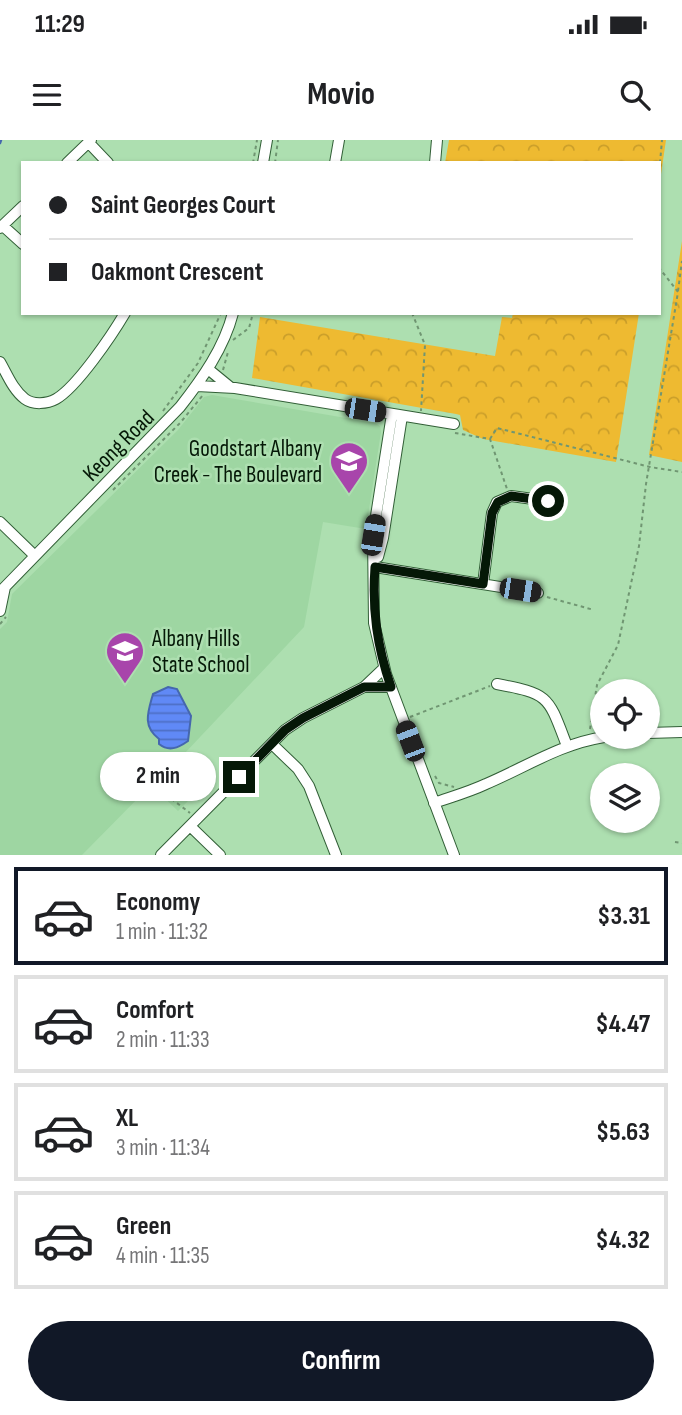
<!DOCTYPE html>
<html lang="en">
<head>
<meta charset="utf-8">
<style>
	body { margin:0; font-family:"Sofia Sans Condensed",sans-serif; background:#f6f6f6; color:#202124; height:100vh; display:flex; flex-direction:column; font-size:26px; white-space:nowrap }
	* { box-sizing:border-box; margin:0 }
	p { font-size:23px; color:#757577 }
	.icon { flex:none; width:38px; height:38px; fill:none; stroke:currentColor; stroke-width:2; stroke-linecap:round; stroke-linejoin:round }
	.map { position:relative; height:715px; overflow:hidden }
	.side { display:flex; flex-direction:column; background:#fff; flex:1 }
	.side>* { flex:none }
	.guide { position:absolute; left:21px; top:21px; width:640px; height:154px; border-radius:0px; box-shadow:0 2px 5px #0004; display:grid; align-content:center; height:154px; padding:0 28px; background:#fff }
	.controls { position:absolute; left:590px; top:539px; display:grid; gap:14px }
	.controls a { display:grid; place-items:center; width:70px; height:70px; border-radius:50%; background:#fff; box-shadow:0 2px 5px #0004; font-size:35px }
	.end { position:absolute; width:32px; height:32px; margin:-16px; border:9px solid #051807; background:#fff; box-shadow:0 0 0 4px #fff }
	.from { border-radius:50% }
	.bubble { position:absolute; height:49px; border-radius:24px; background:#fff; box-shadow:0 2px 5px #0004; font-size:23px; font-weight:700; line-height:49px; text-align:center }
	.car { position:absolute; width:21px; height:42px; margin:-21px -10px; border-radius:9px; box-shadow:0 0 5px 2px #0007; background:linear-gradient(#222 24%,#8ab4d8 0 40%,#222 0 76%,#8ab4d8 0 86%,#222 0) }
	.guide b { display:flex; align-items:center; gap:24px; height:66px; font-size:26px }
	.guide b+b { border-top:2px solid #e0e0e0 }
	.guide i { width:18px; height:18px; background:#202124 }
	ul { padding:12px 0 0; list-style:none }
	li { display:flex; align-items:center; gap:21px; height:98px; margin:0 14px 10px; padding:0 14px; border:4px solid #e0e0e0; border-radius:0px }
	li div { flex:1 }
	li b { display:block; font-size:26px }
	li em { font-style:normal; font-weight:700 }
	li.current { border-color:#111827 }
	li>.icon { width:63px; height:63px; stroke-width:1.5 }
	.cta { display:flex; gap:14px; margin-top:auto; padding:14px 28px }
	.cta a { flex:1; height:80px; border-radius:42px; background:#111827; color:#fff; font-size:28px; font-weight:700; line-height:80px; text-align:center }
	.status { display:flex; justify-content:space-between; align-items:center; height:49px; padding:0 35px; background:#fff; direction:ltr }
	.status svg { height:19px; fill:currentColor }
	header { display:flex; justify-content:space-between; align-items:center; height:91px; padding:0 28px; background:#fff; font-size:32px; font-weight:700 }
	.map>svg:first-child { display:block }
</style>
</head>
<body>
<div class="status"><b>11:29</b><svg viewBox="0 0 49 12"><path d="M0 12V9h3v3zM5 12V6h3v6zM10 12V3h3v9zM15 12V0h3v12zM26 1h20v11H26zM47 4h2v5h-2z"/></svg></div>
<header><svg class="icon" aria-label="menu" viewBox="0 0 24 24"><path d="M4 6h16M4 12h16M4 18h16"/></svg>Movio<svg class="icon" aria-label="search" viewBox="0 0 24 24"><circle cx="10" cy="10" r="6"/><path d="M15 15l6 6"/></svg></header>
<div class="map">
<svg width="682" height="715" viewBox="0 0 682 715">
	<defs>
		<pattern id="forest-crowns" width="20" height="18" patternUnits="userSpaceOnUse" patternTransform="scale(1.75)"><rect width="20" height="18" fill="#eeba31"/><path d="M2 6a3 3 0 1 1 6 0M12 15a3 3 0 1 1 6 0" fill="none" stroke="#cb9f2a"/></pattern>
		<pattern id="water-rules" width="6" height="5" patternUnits="userSpaceOnUse" patternTransform="scale(1.75)"><rect width="6" height="5" fill="#6089f6"/><path d="M0 2.5h6" fill="none" stroke="#4d6fc5"/></pattern>
	</defs>
	<rect width="100%" height="100%" fill="#addfb0"/>
	<!-- built -->
	<path fill="#9ed6a2" d="M212,255L375,283L380,286L381,292L366,389L323,382L304,487L167,632L192,657L178,671L151,645L82,715H0V489L7,482L12,454L178,290L204,257Z"/>
	<!-- forest -->
	<path fill="url(#forest-crowns)" d="M449,0H666L660,41V23H445Z
		M682,101V322L649,315Z
		M513,173H639L616,322L483,299L463,290L460,275L456,274L252,238L260,177L495,216L502,177L512,178Z"/>
	<!-- water -->
	<path fill="url(#water-rules)" stroke="#4567ae" stroke-width="2" d="M168,547L177,549L191,576L188,601C178,608 169,612 159,604V599C142,586 148,572 153,554Z"/>
	<g fill="none" stroke-linecap="round" stroke-linejoin="round">
		<!-- stream -->
		<path stroke="#4567ae" stroke-width="2.5" d="M0,3L1,0"/>
		<defs>
			<path id="minor" d="M89,3L108,23
				M67,23L91,0
				M263,23L267,0
				M335,23L339,0
				M435,23L437,0
				M3,86L23,104
				M0,88L23,66
				M0,222C7,234 13,250 25,259C33,265 47,264 56,259C77,247 112,195 125,173
				M208,229L230,247
				M197,246L235,248L454,284
				M392,274L373,395L374,483L386,534L454,715
				M0,382L35,416
				M378,417L383,398L402,276
				M375,427L538,453
				M483,444L492,373L497,362L511,356L548,361
				M0,452L180,267C202,239 224,208 233,173
				M0,471L5,447
				M497,544C550,554 548,556 567,606
				M364,547H391
				M648,593L682,592
				M272,604L298,629L309,646L336,715
				M434,663C451,657 469,652 486,644C526,627 560,604 604,597
				M190,686L220,715
				M161,715L285,590L303,578L364,547L384,528"/>
		</defs>
		<!-- minor casing -->
		<use href="#minor" stroke="#325f37" stroke-width="12"/>
		<!-- path -->
		<path stroke="#709672" stroke-width="2" stroke-dasharray="3.5 3.5" stroke-linecap="butt" d="M253,23L257,0
			M275,23L278,0
			M660,23L662,0
			M678,151L682,121
			M412,173L425,205L421,271
			M233,200L249,188L253,173
			M223,230L228,212
			M163,271L198,223L221,173
			M455,293L490,299L507,349
			M490,299L497,288L650,327L682,332
			M113,350L180,283L203,255
			M547,457L594,470
			M0,484L6,477
			M410,577L490,546
			M590,589L597,545L618,505L639,406L646,344L678,152L660,129
			M138,624L157,639L169,657L190,673
			M435,636L439,643L454,647
			M675,702L682,703"/>
		<!-- minor -->
		<use href="#minor" stroke="#fff" stroke-width="10"/>
	</g>
	<g fill="none" stroke-linecap="round" stroke-linejoin="round">
		<!-- route -->
		<path stroke="#051807" stroke-width="9" d="M239,637L285,590L303,578L364,547H391C377,506 372,470 375,427L483,444L492,373L498,362L511,356L548,361"/>
	</g>
	<!-- icons -->
	<defs>
		<symbol id="school-pin" viewBox="-11 -11 22 30"><path d="M0 17L-7.5 6A9.5 9.5 0 1 1 7.5 6Z" fill="#a845ab" stroke="#addfb0"/><path d="M0-5L7-2L0 1L-7-2ZM-4 1L0 2.5L4 1V4Q0 6-4 4Z" fill="#fff"/></symbol>
	</defs>
	<g fill-rule="evenodd">
		<use href="#school-pin" x="327" y="299" width="44" height="60"/>
		<use href="#school-pin" x="103" y="489" width="44" height="60"/>
	</g>
	<g text-anchor="middle" stroke-width="5" stroke-linejoin="round" paint-order="stroke">
		<!-- street labels -->
		<g font-size="23" fill="#051807" stroke="#addfb0">
			<text transform="translate(118 305) rotate(-45)" y="8">Keong Road</text>
		</g>
		<!-- poi labels -->
		<g font-size="23" fill="#051807" stroke="#addfb0" text-anchor="end">
			<text x="322" y="316">Goodstart Albany<tspan x="322" dy="26">Creek - The Boulevard</tspan></text>
			<text x="152" y="506" text-anchor="start">Albany Hills<tspan x="152" dy="26">State School</tspan></text>
		</g>
	</g>
</svg>
<div class="controls">
<a><svg class="icon" aria-label="locate" viewBox="0 0 24 24"><circle cx="12" cy="12" r="6"/><path d="M12 2v4M12 18v4M2 12h4M18 12h4"/></svg></a>
<a><svg class="icon" aria-label="layers" viewBox="0 0 24 24"><path d="M12 4l9 5-9 5-9-5zM3 14l9 5 9-5"/></svg></a>
</div>
<i class="end from" style="left:548px;top:361px"></i>
<i class="end" style="left:239px;top:637px"></i>
<div class="bubble" style="left:100px;top:612px;width:116px">2 min</div>
<i class="car" style="left:365px;top:270px;rotate:99deg"></i>
<i class="car" style="left:373px;top:395px;rotate:9deg"></i>
<i class="car" style="left:520px;top:450px;rotate:99deg"></i>
<i class="car" style="left:410px;top:601px;rotate:339deg"></i>
<div class="guide">
<b><i class="from"></i>Saint Georges Court</b>
<b><i></i>Oakmont Crescent</b>
</div>
</div>
<section class="side">
<ul>
<li class="current"><svg class="icon" aria-label="car" viewBox="0 0 24 24"><path d="M5 17H2v-5l4-1 3-4h7l3 4 3 1v5h-3M9 17h6M6 11h13"/><circle cx="7" cy="17" r="2"/><circle cx="17" cy="17" r="2"/></svg><div><b>Economy</b><p>1 min · 11:32</p></div><em>$3.31</em></li>
<li><svg class="icon" aria-label="car" viewBox="0 0 24 24"><path d="M5 17H2v-5l4-1 3-4h7l3 4 3 1v5h-3M9 17h6M6 11h13"/><circle cx="7" cy="17" r="2"/><circle cx="17" cy="17" r="2"/></svg><div><b>Comfort</b><p>2 min · 11:33</p></div><em>$4.47</em></li>
<li><svg class="icon" aria-label="car" viewBox="0 0 24 24"><path d="M5 17H2v-5l4-1 3-4h7l3 4 3 1v5h-3M9 17h6M6 11h13"/><circle cx="7" cy="17" r="2"/><circle cx="17" cy="17" r="2"/></svg><div><b>XL</b><p>3 min · 11:34</p></div><em>$5.63</em></li>
<li><svg class="icon" aria-label="car" viewBox="0 0 24 24"><path d="M5 17H2v-5l4-1 3-4h7l3 4 3 1v5h-3M9 17h6M6 11h13"/><circle cx="7" cy="17" r="2"/><circle cx="17" cy="17" r="2"/></svg><div><b>Green</b><p>4 min · 11:35</p></div><em>$4.32</em></li>
</ul>
<div class="cta"><a>Confirm</a></div>
</section>
</body>
</html>
